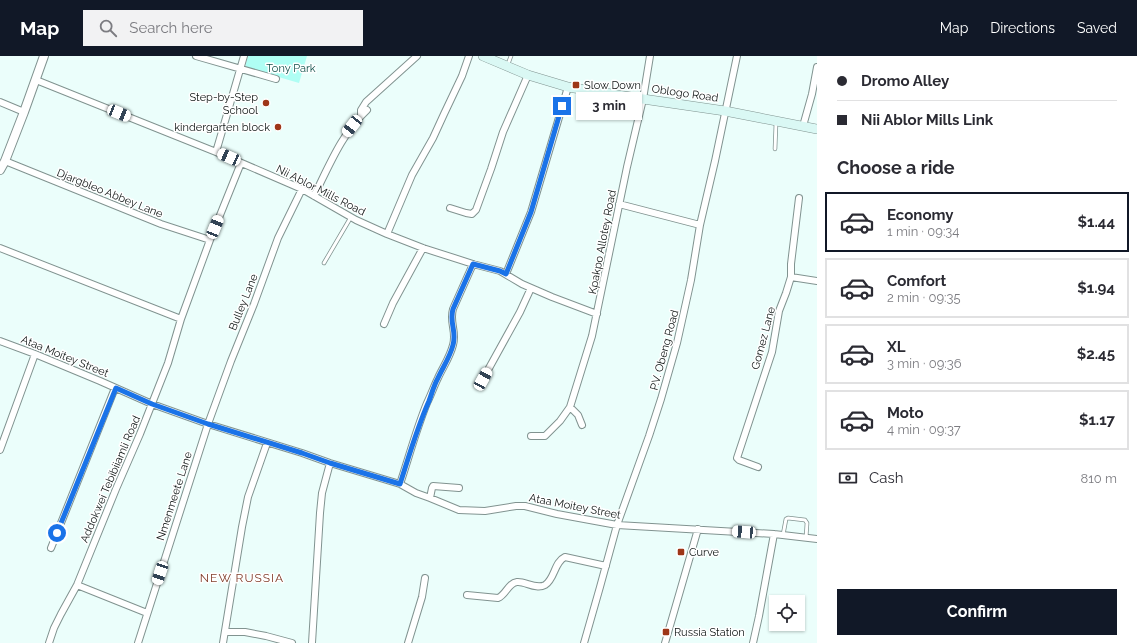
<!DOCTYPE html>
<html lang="en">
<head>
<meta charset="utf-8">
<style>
	body { margin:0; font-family:Raleway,sans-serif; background:#f2f2f3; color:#2b2b33; height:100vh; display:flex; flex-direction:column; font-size:15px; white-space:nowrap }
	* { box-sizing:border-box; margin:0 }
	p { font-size:13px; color:#7c7c81 }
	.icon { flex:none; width:22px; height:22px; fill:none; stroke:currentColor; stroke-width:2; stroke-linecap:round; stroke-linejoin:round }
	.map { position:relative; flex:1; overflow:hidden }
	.drawer { display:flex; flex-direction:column; background:#fff; width:320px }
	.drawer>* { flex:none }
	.guide { display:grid; align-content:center; height:88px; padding:0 20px; background:#fff }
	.controls { position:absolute; left:769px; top:539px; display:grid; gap:8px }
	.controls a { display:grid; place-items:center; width:36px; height:36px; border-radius:0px; background:#fff; box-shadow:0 1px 3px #0004; font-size:20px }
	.end { position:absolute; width:18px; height:18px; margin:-9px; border:5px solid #1a73e8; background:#fff; box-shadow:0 0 0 2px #fff }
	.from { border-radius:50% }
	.bubble { position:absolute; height:28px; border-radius:0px; background:#fff; box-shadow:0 1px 3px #0004; font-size:13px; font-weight:700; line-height:28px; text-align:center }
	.car { position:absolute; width:12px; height:24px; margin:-12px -6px; border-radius:5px; box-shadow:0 0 3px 1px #0007; background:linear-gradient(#fff 24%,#345 0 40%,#fff 0 76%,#345 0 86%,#fff 0) }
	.guide b { display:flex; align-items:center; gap:14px; height:38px; font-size:15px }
	.guide b+b { border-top:1px solid #e1e1e2 }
	.guide i { width:10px; height:10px; background:#2b2b33 }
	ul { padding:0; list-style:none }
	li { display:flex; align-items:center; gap:12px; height:60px; margin:0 8px 6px; padding:0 12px; border:2px solid #e1e1e2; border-radius:0px }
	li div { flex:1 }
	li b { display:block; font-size:15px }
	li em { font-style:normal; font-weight:700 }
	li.on { border-color:#111827 }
	li>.icon { width:36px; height:36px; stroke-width:1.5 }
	h2 { padding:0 20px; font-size:18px; line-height:48px }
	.pay { display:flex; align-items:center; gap:10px; height:44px; padding:0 20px; font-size:15px }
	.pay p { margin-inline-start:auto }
	.action { display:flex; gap:8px; margin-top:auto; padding:8px 20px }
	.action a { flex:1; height:46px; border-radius:0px; background:#111827; color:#fff; font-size:16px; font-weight:700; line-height:46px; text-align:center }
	header { display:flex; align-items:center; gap:24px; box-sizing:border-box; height:56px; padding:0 20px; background:#111827; color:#fff }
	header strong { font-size:19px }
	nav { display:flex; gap:22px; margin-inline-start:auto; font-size:14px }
	.search { width:280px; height:36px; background:#f2f2f3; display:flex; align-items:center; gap:10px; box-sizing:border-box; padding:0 14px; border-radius:0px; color:#7c7c81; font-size:15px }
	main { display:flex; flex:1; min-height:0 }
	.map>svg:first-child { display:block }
</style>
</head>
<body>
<header>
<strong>Map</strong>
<div class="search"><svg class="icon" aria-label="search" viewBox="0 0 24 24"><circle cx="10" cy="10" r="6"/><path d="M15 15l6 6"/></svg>Search here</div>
<nav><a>Map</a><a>Directions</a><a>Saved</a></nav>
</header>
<main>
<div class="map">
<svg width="817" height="587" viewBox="0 0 817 587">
	<rect width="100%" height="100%" fill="#ebfefb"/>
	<!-- green -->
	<path fill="#affef4" d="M248,0H307L299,27L245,11Z"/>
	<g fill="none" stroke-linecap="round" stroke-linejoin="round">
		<defs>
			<path id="service" d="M508,8L511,0
				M775,93L776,67
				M324,207L351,161
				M783,479L786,463L788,462L805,464L807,467L806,482"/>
			<path id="minor" d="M196,0L276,23
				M36,24L216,96L302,133L356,164L387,178L423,192L473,208L500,215L522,228L552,241L597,258
				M0,46L24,56
				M361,60V54L366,46L417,0
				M803,70L812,38L817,11
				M216,96L244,0
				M5,105L161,168L210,184
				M314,140C329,110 342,77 367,54
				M619,148L700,169
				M450,152L466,157L472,158L476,154L491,113L503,76L528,19
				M387,178L412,119L433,82L444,58L462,20L469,0
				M0,192L181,263
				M506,218L531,156L568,31
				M791,221L817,225
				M384,268L393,247L423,192
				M0,285L35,298L100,325L152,348L208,368L302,397L330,407L400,428L416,437L430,442L459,454L485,455L516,450H525L557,458L617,469L774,478L817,483
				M483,323L520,256L531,232
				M570,351L578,359L582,369
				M531,380H545L560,365L570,351L592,280L627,111L643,43L650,0
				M0,394L35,298
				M758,411L739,404L737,402L772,296L779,255L786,237L791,221V208L799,142
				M400,428C409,401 416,374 427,347C431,339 434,330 438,322C443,311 450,301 453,289C457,275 449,267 453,253L473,208
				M430,442L432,432L433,430L459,432
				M51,492L115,332
				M77,529L147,557
				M467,539L498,542C506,539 508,527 517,526C525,525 536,534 545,529C555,523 554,506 565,501L606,510
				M225,576H245L266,580L292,587
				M49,587L54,572L61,558L77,529L116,433L140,378L168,307L181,263L210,184L241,107
				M138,587L208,368L231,305L254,248L278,182L302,133
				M223,587L242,471L248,441L267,387
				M312,587L320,457L322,437L330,407
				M408,587L422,541L425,522
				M584,587L600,531L617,469L649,380L661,343L677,287L691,224L700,169L715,105L737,0
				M665,587L698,473
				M753,587L759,560L774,478"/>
			<path id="tertiary" d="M0,114L5,105L24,56L44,0"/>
			<path id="secondary" d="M483,0L528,19L568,31L643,43L725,55L817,73"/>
		</defs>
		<!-- service casing -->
		<use href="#service" stroke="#819390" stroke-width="4.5"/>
		<!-- minor casing -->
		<use href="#minor" stroke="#819390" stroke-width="8"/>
		<!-- tertiary casing -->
		<use href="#tertiary" stroke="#819390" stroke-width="10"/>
		<!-- secondary casing -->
		<use href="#secondary" stroke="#819390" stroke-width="10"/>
		<!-- service -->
		<use href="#service" stroke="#fff" stroke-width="3"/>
		<!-- minor -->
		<use href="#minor" stroke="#fff" stroke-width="6"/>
		<!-- tertiary -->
		<use href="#tertiary" stroke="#fff" stroke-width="8"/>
		<!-- secondary -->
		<use href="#secondary" stroke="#daf8f4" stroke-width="9"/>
	</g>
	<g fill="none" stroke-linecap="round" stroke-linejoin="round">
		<!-- route -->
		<path stroke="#1a73e8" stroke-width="5" d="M57,477L116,332L152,348L208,368L302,397L330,407L400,428C409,400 417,372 429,345C432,337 434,329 438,322C443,311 450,301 453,289C457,275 449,267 453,253L473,208L500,215L506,218L531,156L562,50"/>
	</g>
	<!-- markers -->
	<g fill="#9e3618" stroke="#fff" stroke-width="1.5">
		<rect x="572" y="25" width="8" height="8" rx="2"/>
		<circle cx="266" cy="47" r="4"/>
		<circle cx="278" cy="71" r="4"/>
		<rect x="677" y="492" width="8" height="8" rx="2"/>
		<rect x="662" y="572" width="8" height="8" rx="2"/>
	</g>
	<g text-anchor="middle" stroke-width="3" stroke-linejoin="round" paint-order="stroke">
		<!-- park labels -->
		<g font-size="11" fill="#0f4f49" stroke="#fff">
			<text x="291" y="16">Tony Park</text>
		</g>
		<!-- poi labels -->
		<g font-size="11" fill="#0f1615" stroke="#fff" text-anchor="start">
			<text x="584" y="33">Slow Down</text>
			<text x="258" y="45" text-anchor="end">Step-by-Step<tspan x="258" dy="13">School</tspan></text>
			<text x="270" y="75" text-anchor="end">kindergarten block</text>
			<text x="689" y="500">Curve</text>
			<text x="674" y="580">Russia Station</text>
		</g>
		<!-- street labels -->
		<g font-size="11" fill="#0f1615" stroke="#fff">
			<text transform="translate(685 37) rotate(8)" y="4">Oblogo Road</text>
			<text transform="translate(321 134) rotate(27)" y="4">Nii Ablor Mills Road</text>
			<text transform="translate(110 137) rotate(22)" y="4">Djargbleo Abbey Lane</text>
			<text transform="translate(602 186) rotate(-79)" y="4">Kpakpo Allotey Road</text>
			<text transform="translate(243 246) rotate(-68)" y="4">Bulley Lane</text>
			<text transform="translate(763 282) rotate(-75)" y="4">Gomez Lane</text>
			<text transform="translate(664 294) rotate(-75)" y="4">P.V. Obeng Road</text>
			<text transform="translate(65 300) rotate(22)" y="4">Ataa Moitey Street</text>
			<text transform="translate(110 423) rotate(-67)" y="4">Addokwei Tebibiiamli Road</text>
			<text transform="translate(174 440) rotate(-72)" y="4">Nmenmeete Lane</text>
			<text transform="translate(575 450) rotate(11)" y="4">Ataa Moitey Street</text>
		</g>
		<!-- neighbourhood labels -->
		<g font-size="12" letter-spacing="1" fill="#803c29" stroke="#fff">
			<text x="242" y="526">NEW RUSSIA</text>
		</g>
	</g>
</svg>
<div class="controls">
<a><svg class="icon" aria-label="locate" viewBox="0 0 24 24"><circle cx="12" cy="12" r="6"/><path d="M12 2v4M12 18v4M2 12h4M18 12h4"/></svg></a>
</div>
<i class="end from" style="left:57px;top:477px"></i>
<i class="end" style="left:562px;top:50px"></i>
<div class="bubble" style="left:576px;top:36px;width:66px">3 min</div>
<i class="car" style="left:119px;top:57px;rotate:112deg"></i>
<i class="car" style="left:352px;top:70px;rotate:218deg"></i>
<i class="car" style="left:229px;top:101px;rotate:294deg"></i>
<i class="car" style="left:215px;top:171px;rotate:22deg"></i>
<i class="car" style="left:483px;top:323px;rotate:29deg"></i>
<i class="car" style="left:744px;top:476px;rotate:274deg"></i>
<i class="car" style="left:160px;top:517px;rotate:198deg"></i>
</div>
<section class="drawer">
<div class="guide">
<b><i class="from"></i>Dromo Alley</b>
<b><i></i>Nii Ablor Mills Link</b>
</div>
<h2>Choose a ride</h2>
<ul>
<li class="on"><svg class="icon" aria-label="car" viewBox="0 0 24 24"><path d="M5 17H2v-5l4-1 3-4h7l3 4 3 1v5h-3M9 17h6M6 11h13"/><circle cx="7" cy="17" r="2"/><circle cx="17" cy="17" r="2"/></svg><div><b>Economy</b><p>1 min · 09:34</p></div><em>$1.44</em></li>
<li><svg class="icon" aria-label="car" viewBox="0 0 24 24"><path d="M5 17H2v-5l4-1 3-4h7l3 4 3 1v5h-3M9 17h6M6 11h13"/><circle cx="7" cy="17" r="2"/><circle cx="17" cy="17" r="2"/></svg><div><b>Comfort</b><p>2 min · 09:35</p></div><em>$1.94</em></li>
<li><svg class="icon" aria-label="car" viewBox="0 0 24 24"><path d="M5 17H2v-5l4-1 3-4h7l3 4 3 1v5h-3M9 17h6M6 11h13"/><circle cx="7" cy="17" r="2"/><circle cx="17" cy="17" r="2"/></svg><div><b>XL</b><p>3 min · 09:36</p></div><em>$2.45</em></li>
<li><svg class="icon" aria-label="car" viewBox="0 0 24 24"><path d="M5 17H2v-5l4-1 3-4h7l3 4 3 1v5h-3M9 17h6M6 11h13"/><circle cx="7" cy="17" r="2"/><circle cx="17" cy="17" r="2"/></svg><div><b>Moto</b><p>4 min · 09:37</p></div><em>$1.17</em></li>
</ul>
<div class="pay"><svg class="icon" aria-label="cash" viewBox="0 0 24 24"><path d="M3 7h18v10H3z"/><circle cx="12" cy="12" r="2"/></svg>Cash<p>810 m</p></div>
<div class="action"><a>Confirm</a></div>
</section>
</main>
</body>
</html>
